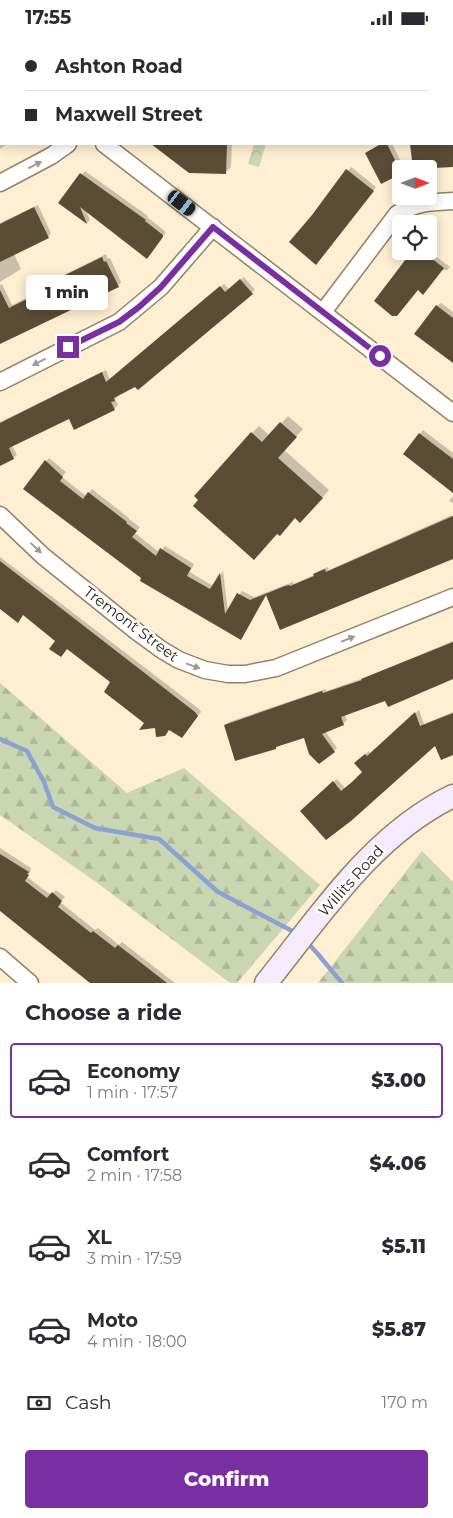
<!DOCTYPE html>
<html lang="en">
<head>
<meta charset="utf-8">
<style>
	body { margin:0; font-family:Montserrat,sans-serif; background:#f2f2f3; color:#2b2b33; height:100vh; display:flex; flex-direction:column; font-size:19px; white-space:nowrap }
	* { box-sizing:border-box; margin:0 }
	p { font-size:16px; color:#7c7c81 }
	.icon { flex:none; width:28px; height:28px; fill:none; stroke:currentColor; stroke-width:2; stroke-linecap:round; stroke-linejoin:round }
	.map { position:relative; height:948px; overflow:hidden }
	.drawer { display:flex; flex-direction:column; background:#fff; flex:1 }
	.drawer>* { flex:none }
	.guide { position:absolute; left:0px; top:0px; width:454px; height:110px; box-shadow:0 2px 12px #0003; display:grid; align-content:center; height:110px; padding:0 25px; background:#fff }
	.needle { width:32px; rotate:90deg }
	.buttons { position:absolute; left:392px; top:125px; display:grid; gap:10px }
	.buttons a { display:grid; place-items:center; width:45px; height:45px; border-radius:5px; background:#fff; box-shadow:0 2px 12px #0003; font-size:25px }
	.end { position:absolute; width:22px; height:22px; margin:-11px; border:6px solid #792fa1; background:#fff; box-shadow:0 0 0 2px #fff }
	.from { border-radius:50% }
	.bubble { position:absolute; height:35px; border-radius:5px; background:#fff; box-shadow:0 2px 12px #0003; font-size:16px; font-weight:800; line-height:35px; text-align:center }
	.car { position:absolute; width:15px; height:30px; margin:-15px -8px; border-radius:6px; box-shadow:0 0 4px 1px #0007; background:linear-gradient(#222 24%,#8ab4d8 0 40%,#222 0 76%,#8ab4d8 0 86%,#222 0) }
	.guide b { display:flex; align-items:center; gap:18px; height:48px; font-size:19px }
	.guide b+b { border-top:1px solid #e1e1e2 }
	.guide i { width:12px; height:12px; background:#2b2b33 }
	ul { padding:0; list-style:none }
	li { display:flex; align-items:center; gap:15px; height:75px; margin:0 10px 8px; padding:0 15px; border:2px solid transparent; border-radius:5px }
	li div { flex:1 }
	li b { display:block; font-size:19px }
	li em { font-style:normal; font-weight:800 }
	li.selected { border-color:#792fa1 }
	li>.icon { width:45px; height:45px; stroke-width:1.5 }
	h2 { padding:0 25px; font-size:22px; line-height:60px }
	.pay { display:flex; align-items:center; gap:12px; height:55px; padding:0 25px; font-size:19px }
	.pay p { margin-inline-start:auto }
	.action { display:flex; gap:10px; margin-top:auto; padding:10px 25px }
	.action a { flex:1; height:58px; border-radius:5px; background:#792fa1; color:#fff; font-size:20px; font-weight:800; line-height:58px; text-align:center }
	.status { display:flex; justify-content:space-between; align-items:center; height:35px; padding:0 25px; background:#fff; direction:ltr }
	.status svg { height:14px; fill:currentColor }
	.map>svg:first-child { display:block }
</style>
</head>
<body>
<div class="status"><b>17:55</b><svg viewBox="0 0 49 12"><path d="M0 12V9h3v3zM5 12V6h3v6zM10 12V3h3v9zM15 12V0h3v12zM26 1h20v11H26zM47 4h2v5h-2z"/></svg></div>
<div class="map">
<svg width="453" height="948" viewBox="0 0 453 948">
	<defs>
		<pattern id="forest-firs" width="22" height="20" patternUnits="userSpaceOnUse" patternTransform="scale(1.25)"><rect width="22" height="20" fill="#cad5b2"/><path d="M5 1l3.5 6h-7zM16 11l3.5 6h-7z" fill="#adb698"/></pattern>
		<pattern id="park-crowns" width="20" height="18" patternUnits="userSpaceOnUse" patternTransform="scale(1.25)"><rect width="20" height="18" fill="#cad5b2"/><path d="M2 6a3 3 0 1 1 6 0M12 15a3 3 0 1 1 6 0" fill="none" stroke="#adb698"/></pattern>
	</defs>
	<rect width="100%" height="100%" fill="#feeed2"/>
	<!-- forest -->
	<path fill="url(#forest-firs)" d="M0,648L127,758L184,733L320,850L237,948H230L96,847L0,780Z
		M422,816L453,847V948H318Z"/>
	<!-- park -->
	<path fill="url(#park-crowns)" d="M35,0H220L34,1Z
		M254,109H266L259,132L248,129Z"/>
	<!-- shadow -->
	<path fill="#0003" d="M453,94V131L414,133L411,109H452Z
		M0,100H1V109H7L0,114Z
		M153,109H232L231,132L226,137H189Z
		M380,109H392L405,134H401V137L382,148L366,118Z
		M351,132L376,152L319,225L313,181Z
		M85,136L148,181L147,182L166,197L150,219L86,175L90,185L87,188L59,168Z
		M38,170L51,198L48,202L14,219L21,234L0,247V188Z
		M413,216H429L450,232L447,235L416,236L399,278L395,281L376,266Z
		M106,219L108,224L110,223L121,247L118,251L0,308V250L2,249L12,270L60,247L58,244L62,241Z
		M244,242L255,255L135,350L117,360L118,361L115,364L118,370L114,374L69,382L12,410L17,420L13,423L0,429V387L106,335L110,345L224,249L229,254Z
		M441,268L453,277V327L437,271Z
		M288,381L303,394L284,415L329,455L307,480L296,482L252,398L259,391L270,401Z
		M423,395L453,418V457L404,419Z
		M49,423L66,437L62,442L86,461L92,454L129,483V484L140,492L135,498L159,517L165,511L194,529L190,537L213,551L223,536L228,576L242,556L254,562L290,548L293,547L294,549L314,540L318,536L328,532L329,535L452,480L453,523L267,559L241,603L143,543L25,453Z
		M453,461V468L449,466Z
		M0,522L199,674L201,677L185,698L156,692L146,687L112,647L0,561Z
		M453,606V643L386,664L345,680L347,685L343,689L325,696L337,713L334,716L305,702L279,710L276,713L225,690L229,687L326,654V656L364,643Z
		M419,675L424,689L453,677V718L436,709L302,776L337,744L345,753L364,737L359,724L369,716L371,719Z
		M0,813L31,833L30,835L31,836L27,842L51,860L56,855L65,862L60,867L95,895L98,893L119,910L122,907L175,948H93L0,875Z"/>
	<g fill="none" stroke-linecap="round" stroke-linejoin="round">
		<!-- stream -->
		<path stroke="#88a2d3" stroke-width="4.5" d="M0,704L27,716L44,747L53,772L95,793L159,804L218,857L296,898
			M306,906L317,918L342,948"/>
	</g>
	<!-- building -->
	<path fill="#5b4c35" d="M151,109H227L226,139L189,138Z
		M381,109H387L401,137V139L381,149L365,118Z
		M410,109H453V132L413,134Z
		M346,134L374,156L316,230L289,207L312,180Z
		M80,138L146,185L145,186L163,200V202L147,224L80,172L87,189L58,168Z
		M34,172L49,203L0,227V189Z
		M412,216H422L444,233L423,260L418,255L397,281H392L374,266Z
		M102,222L104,227L106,226L119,252L0,309V255L9,273L59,248L57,244Z
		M240,244L253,259L138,355L135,352L114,363L115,366L111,367L115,375L74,395L69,384L9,413L14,424L0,431V388L102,337L106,347L208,261L220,251L225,257Z
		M436,270L453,283V328L414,299Z
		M280,387L297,402L278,423L323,463L300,488L295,483L280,501L277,499L254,525L193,471L198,465L194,461L251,397L262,407Z
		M419,398L453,424V458L403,419Z
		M45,425L63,442L60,446L83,464L88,457L127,487L126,488L137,496L132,502L156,521L160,513L191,533L187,541L210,554L220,538L225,579L237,558L250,565L285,551L289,550L290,551L314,541L313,539L325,534L326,537L453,481V524L280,595L266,560L241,605L140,546L141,543L23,454Z
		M0,526L195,677L198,681L182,703L169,695L165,701L156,702L155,693L139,695L144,688L104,657L110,647L67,614L61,622L49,614L55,606L23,580L18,588L0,574Z
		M453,607V644L388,672L385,666L341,682L344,690L322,699L335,717L319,729L309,719L304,703L276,712V714L235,726L224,690L322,656L323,658L362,645L361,644Z
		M415,677L420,691L453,678V720L441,725L435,711L351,786L326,805L300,776L333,746L341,756L352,747L362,737L354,728L365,719L367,721Z
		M0,819L29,837L27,839L29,840L25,846L47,863L52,857L62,866L58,872L91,898L93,896L115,913L118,910L167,948H90L0,876Z"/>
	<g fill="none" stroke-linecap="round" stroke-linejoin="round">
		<defs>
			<path id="street" d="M0,31L1,32
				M104,109L453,378
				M0,148L51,121L68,109
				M323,277L397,179C417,167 431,167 453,166
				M0,347L119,287L161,252L213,192
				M0,480L43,521L136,596L162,615L179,625L205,635L228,639H245L276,633L453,562
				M0,922L30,948"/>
			<path id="secondary" d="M266,948C321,880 372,800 453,761"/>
		</defs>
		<!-- street casing -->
		<use href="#street" stroke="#918268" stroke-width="19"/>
		<!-- secondary casing -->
		<use href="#secondary" stroke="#918268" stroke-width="25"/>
		<!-- street -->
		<use href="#street" stroke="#fff" stroke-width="16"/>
		<!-- secondary -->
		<use href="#secondary" stroke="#f4ebfc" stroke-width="22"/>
		<!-- rail -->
		<path stroke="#857b69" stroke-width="4" stroke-dasharray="2.5 5" stroke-linecap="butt" d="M452,59H453
			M0,69H1"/>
	</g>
	<!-- one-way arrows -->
	<defs><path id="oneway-solid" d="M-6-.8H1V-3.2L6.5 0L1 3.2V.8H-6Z" transform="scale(1.25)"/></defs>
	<g fill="#9c9a95">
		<use href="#oneway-solid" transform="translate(35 130) rotate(-27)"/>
		<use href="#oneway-solid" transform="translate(39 327) rotate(153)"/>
		<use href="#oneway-solid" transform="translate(36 513) rotate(43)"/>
		<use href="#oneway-solid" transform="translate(348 604) rotate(-22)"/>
		<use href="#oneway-solid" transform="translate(193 631) rotate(20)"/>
	</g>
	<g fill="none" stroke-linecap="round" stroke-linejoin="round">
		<!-- route -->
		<path stroke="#792fa1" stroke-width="6" d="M68,312L119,287L139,272L161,252L213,192L380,321"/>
	</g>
	<g text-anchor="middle" stroke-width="5" stroke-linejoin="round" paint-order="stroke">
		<!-- street labels -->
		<g font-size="15" fill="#241e14" stroke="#fff">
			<text transform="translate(131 589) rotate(37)" y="5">Tremont Street</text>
			<text transform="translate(351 846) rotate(-48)" y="5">Willits Road</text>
		</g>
	</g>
</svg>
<div class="buttons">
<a><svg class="needle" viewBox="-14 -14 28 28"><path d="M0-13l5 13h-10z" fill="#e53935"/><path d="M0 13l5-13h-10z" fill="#7c7c81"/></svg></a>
<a><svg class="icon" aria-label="locate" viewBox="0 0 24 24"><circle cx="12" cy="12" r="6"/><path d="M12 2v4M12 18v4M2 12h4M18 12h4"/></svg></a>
</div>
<i class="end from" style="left:380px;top:321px"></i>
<i class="end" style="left:68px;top:312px"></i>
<div class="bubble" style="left:26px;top:240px;width:82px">1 min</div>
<i class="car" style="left:182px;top:168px;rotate:128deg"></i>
<div class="guide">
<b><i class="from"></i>Ashton Road</b>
<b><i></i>Maxwell Street</b>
</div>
</div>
<section class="drawer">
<h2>Choose a ride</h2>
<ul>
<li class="selected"><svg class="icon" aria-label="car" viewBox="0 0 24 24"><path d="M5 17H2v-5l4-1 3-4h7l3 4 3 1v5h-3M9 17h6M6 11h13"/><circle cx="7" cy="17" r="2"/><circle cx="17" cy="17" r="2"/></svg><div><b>Economy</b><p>1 min · 17:57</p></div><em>$3.00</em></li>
<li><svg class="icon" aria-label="car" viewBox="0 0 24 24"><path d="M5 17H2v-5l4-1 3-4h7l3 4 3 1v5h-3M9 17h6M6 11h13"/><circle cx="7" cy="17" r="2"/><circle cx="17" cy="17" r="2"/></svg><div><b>Comfort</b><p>2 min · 17:58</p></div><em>$4.06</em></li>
<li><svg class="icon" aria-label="car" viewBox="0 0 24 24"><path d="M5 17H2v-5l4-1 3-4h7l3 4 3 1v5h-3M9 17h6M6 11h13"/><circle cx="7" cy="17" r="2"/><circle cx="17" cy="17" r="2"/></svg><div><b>XL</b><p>3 min · 17:59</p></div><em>$5.11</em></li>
<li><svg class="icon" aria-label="car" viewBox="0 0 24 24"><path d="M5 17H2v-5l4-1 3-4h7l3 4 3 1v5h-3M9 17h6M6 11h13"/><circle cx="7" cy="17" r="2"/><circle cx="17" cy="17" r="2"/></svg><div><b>Moto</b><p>4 min · 18:00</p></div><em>$5.87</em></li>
</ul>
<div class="pay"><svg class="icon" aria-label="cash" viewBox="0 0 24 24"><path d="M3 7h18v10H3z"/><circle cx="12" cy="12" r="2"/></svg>Cash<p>170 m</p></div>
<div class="action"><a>Confirm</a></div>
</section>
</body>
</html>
